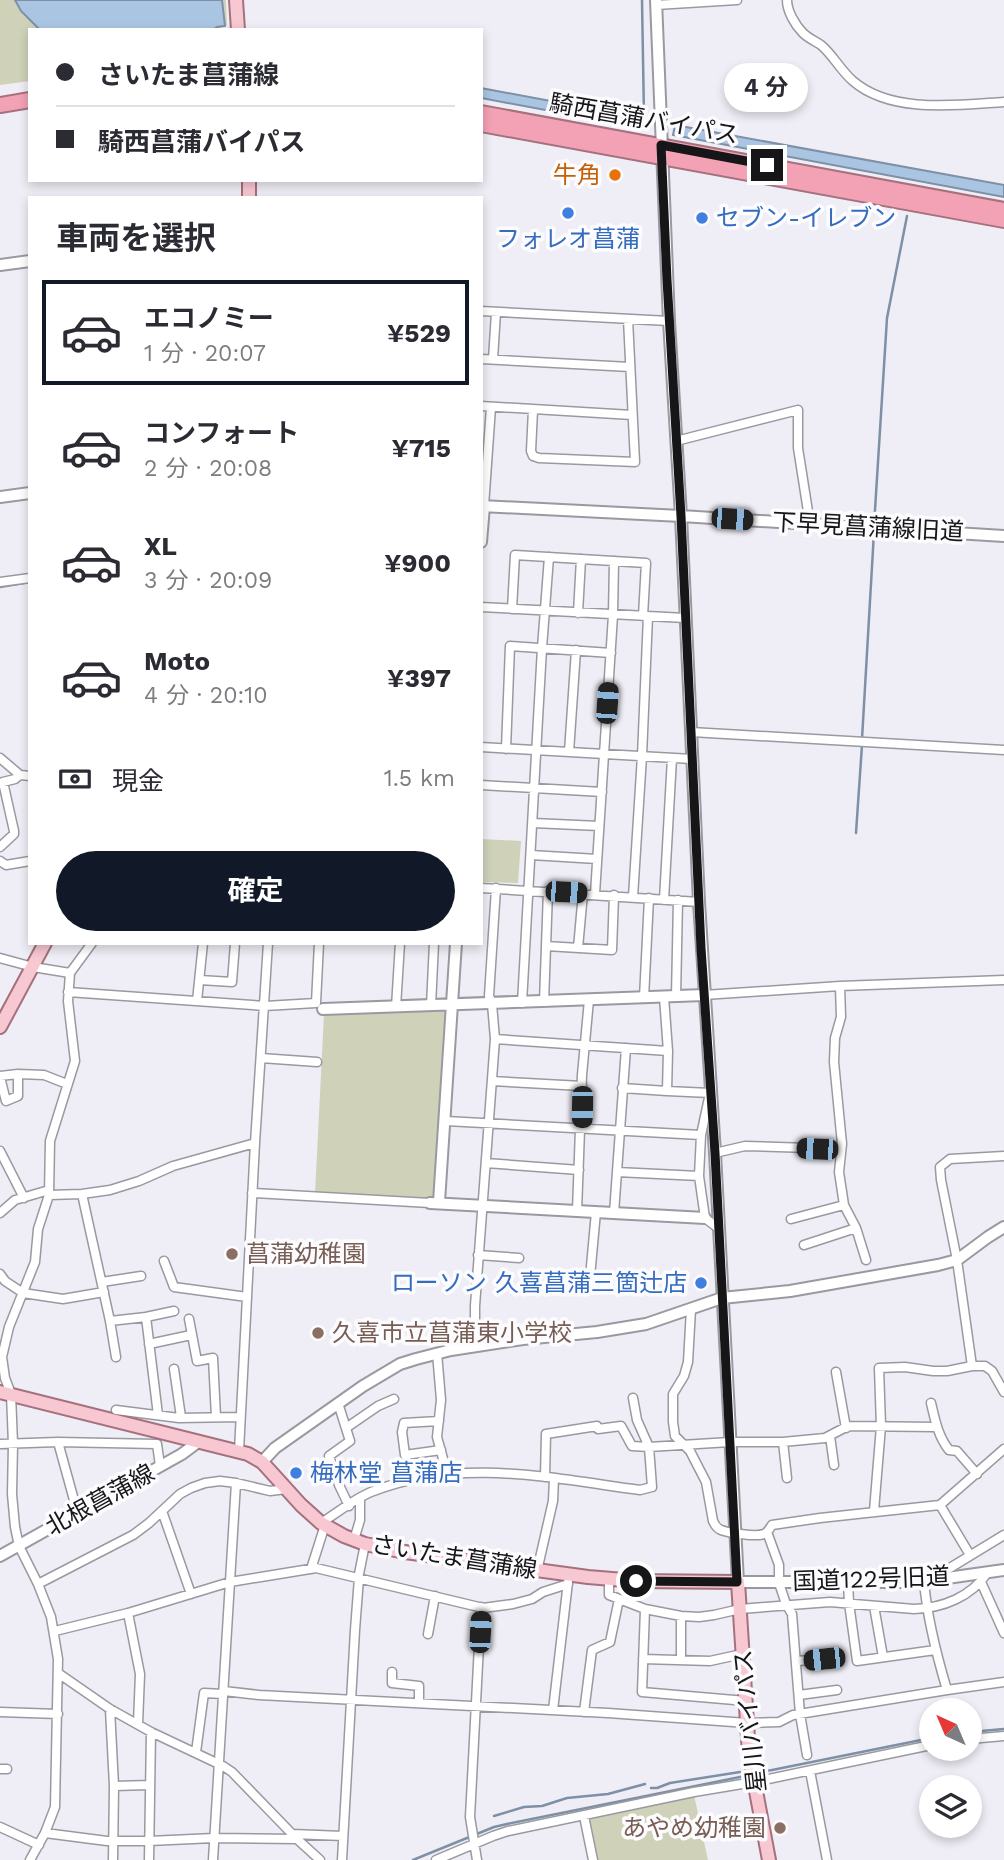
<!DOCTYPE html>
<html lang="ja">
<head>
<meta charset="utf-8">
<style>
	body { margin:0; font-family:"Work Sans","Noto Sans JP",sans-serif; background:#f7f7f7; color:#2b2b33; height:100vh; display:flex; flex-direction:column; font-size:26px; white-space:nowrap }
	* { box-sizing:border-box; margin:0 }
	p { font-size:23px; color:#7c7c81 }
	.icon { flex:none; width:38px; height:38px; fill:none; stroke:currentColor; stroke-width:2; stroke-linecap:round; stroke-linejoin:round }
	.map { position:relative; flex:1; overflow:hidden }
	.sheet { position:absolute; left:28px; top:196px; width:455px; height:749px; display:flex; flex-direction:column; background:#fff; border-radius:0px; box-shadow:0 4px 10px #0003 }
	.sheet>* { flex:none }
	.hud { position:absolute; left:28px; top:28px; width:455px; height:154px; border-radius:0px; box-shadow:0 4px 10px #0003; display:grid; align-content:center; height:154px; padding:0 28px; background:#fff }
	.needle { width:46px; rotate:316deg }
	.fabs { position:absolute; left:919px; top:1698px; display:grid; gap:14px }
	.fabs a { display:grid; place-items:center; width:63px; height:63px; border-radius:50%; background:#fff; box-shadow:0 4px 10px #0003; font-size:35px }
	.end { position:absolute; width:32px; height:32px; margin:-16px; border:9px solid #161518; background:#fff; box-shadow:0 0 0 4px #fff }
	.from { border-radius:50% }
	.bubble { position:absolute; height:49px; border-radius:24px; background:#fff; box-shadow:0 4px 10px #0003; font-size:23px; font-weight:700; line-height:49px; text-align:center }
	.car { position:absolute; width:21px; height:42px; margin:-21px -10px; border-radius:9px; box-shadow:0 0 5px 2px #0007; background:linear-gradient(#222 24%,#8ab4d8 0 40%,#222 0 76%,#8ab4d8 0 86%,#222 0) }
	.hud b { display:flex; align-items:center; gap:24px; height:66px; font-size:26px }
	.hud b+b { border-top:2px solid #e1e1e2 }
	.hud i { width:18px; height:18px; background:#2b2b33 }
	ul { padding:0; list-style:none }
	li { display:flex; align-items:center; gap:21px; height:105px; margin:0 14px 10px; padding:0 14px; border:4px solid transparent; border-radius:0px }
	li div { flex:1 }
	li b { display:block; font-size:26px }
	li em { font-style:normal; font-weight:700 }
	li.active { border-color:#111827 }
	li>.icon { width:63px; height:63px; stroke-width:1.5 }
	h2 { padding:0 28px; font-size:32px; line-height:84px }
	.pay { display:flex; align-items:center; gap:18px; height:77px; padding:0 28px; font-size:26px }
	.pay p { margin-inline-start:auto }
	.action { display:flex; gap:14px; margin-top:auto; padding:14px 28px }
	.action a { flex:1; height:80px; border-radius:42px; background:#111827; color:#fff; font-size:28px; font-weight:700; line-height:80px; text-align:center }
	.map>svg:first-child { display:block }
</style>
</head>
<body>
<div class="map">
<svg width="1004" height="1860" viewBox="0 0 1004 1860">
	<rect width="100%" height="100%" fill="#efeef6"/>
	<!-- park -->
	<path fill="#cfd2b9" d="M0,0H226L227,25L216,30H30V81L0,85Z
		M481,839L521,841L518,883L481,882Z
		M450,1009L437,1200L315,1194L324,1014Z
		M694,1795L708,1860H596L588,1819L590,1818Z"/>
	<!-- water -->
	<path fill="#aac5e2" stroke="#7e90a5" stroke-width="2" d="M15,0H222L225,26L217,27L213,30H40L21,11Z
		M481,88L642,118V128L481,98Z
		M675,125L1004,185V197L673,135Z"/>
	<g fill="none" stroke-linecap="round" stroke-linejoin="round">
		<!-- stream -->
		<path stroke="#7e90a5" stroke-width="2.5" d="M639,125H643L644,117L642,0
			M874,526L887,318L907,216
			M0,587L30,582
			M862,739L874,532
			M856,833L862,745
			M0,1013L38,943
			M970,1732L1004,1729
			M762,1772L931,1738
			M651,1788H657L670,1783L740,1772
			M494,1816L524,1807L542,1806L567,1798L608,1794L645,1784
			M413,1860L494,1827L507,1824L745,1776"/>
		<defs>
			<path id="street" d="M787,0C787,11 795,25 803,33C808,38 815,41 821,45C833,55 841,71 853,81C891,114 957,105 1004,102
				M656,5L737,0
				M481,311L669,321
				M481,359L630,367
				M493,359L496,312
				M481,406L632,415
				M533,410L531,451L533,456L539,458L635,462L628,319
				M676,441L798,410V448L810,524
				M484,506L491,407
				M0,582L30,578
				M481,607L685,618
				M512,609L515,555L646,563L643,616
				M578,613L581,559
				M691,732L1004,750
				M481,747L692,759
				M506,749L510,646L611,653
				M569,752L576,650
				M0,758L20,775L30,776
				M481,785L602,792
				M533,823L599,826
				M0,847L14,834V831L3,782L15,779L20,775
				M531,855L597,859
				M0,861L6,865L30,861
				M481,888L699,902
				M595,894L613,615L614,561
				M633,897L642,756L648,616
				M664,900L672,758
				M546,946L612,950L614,895
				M578,948L583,893
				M0,958L33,967L70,973
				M200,980L232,982L235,943
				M840,986L841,1017L835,1038L834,1062L842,1144L839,1172L844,1205L856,1228L866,1260
				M68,992L265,1006L316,1003L319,943
				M704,995L840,986L1004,980
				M676,997L678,900
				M644,998L649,898
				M197,1001L203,943
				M544,1002L548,891
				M522,1003L542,648L549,557
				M431,1006L434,943
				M396,1007L400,943
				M495,1039L668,1051L664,997
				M668,1051L667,1091L710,1093L701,1135L699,1176L705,1218L718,1228
				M261,1058L317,1062
				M18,1074L44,1075L67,1084
				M0,1076L18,1074V1096L6,1101L0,1077
				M492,1081L582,1086
				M622,1088L667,1091
				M446,1121L701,1135
				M0,1151L24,1198
				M715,1153L745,1146L841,1149
				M486,1163L579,1170
				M617,1172L699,1176
				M252,1193L430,1203
				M82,1194L110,1321
				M49,1195L82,1194L110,1190L139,1181L173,1166L255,1143
				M577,1211L582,1075L589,1000
				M0,1213L15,1200L49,1190
				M614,1213L626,1048
				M791,1219L844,1205
				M804,1245L856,1228
				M478,1255L519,1258
				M164,1261L174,1287L247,1297
				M0,1274L5,1281L23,1293L63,1299L104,1292
				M590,1277L596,1212
				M102,1282L141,1276
				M691,1309L688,1362L684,1376L673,1394V1422L675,1436L690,1451L706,1482L713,1521C716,1526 715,1527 721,1530C729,1533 756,1537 764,1534C768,1532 770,1528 772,1525L820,1518L940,1505L1004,1449
				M189,1319L197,1361L213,1358L216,1417
				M149,1344L191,1335
				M475,1346V1306L495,1039L492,1004L489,996L496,888
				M437,1353L441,1400L437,1437L447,1473
				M116,1357L110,1321L146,1317
				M972,1366L957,1260L941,1180L940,1167L950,1159L1004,1156
				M174,1369L181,1417
				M836,1372L846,1428
				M338,1403L350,1441L329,1456L339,1485L349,1506
				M931,1403C935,1420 938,1436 949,1450L957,1451L977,1474
				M116,1410L179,1418L240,1417
				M158,1415L146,1317L174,1311
				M439,1421L404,1423L402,1432L405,1455L441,1450
				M346,1428L378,1406L394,1399
				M830,1436L834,1465
				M58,1442L77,1511
				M783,1442L787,1478
				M0,1444L58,1442L157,1444L160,1466
				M239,1451L255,1143L268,943
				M545,1477L546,1434L597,1426L598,1429L621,1426L632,1446L649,1447L637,1420L633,1398
				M940,1505L970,1555
				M162,1511L191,1594
				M874,1511L881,1426L879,1368L905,1367L933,1371H947L972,1366H985L992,1371L1004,1392
				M321,1523C337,1513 354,1499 371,1492C459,1457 550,1478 640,1490L652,1487L649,1447L730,1442H783L825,1438L848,1426L936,1427
				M767,1532L779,1565V1583L786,1604L792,1614L800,1714L807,1755
				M354,1540L360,1520V1499
				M311,1569L325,1525
				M537,1571L553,1501L554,1478
				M358,1579L365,1544
				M609,1579V1595L645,1609L681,1616L699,1617L714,1615L740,1609L830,1602L914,1609C943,1608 971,1597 988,1572
				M940,1579V1574L1004,1535
				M924,1581C927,1618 936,1653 947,1690
				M848,1582L849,1603L857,1661L935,1650
				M981,1582L1004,1633
				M38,1584L133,1535L149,1523L180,1494L191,1488L205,1483L220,1481L236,1483L270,1491L286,1489
				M874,1606L883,1657
				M645,1609L642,1692L746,1701
				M128,1613L140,1674L138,1724
				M681,1616V1660
				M55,1631L128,1613L230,1582L316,1568L483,1608L513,1604L532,1599L543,1592L568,1584
				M428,1634L435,1596
				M643,1659L710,1661L742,1654
				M796,1661L824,1659
				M392,1672V1683L419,1686V1703
				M58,1673L110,1709L151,1732L223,1766L232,1772L297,1839L320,1860
				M224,1691L259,1695L608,1713L747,1723L779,1722L793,1715L947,1690L1004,1682
				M799,1695L837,1690
				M110,1709L114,1786L113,1860
				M553,1710L568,1582
				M0,1712L58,1714
				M584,1712L592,1650L610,1642L619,1599
				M970,1739L1004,1736
				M196,1752L204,1693L223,1694
				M0,1769H7
				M810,1771L827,1860
				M114,1786L150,1785
				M584,1816L593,1860
				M0,1827L39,1845
				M45,1833L107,1841H149L214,1838L297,1839
				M292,1834L343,1836
				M30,1860L45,1833L55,1807L58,1659L51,1617L38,1584L19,1546L15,1527L12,1494L13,1444L11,1394L5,1378L2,1357L9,1327L35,1262L38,1229L49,1195L50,1141L75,1061L68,1001L70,973L92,943
				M149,1860L151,1732
				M213,1860L236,1483
				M342,1860L355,1630L359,1578
				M436,1860L493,1836L508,1831L694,1792L754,1782L931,1745
				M477,1860L470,1817L481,1607"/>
			<path id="secondary" d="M656,0L669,321L681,516L699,902L715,1153L738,1582H905L940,1579L1004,1570
				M0,265L30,261
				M0,497L30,493
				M481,506L681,516L1004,536
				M481,542L484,506
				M323,1009L704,995
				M439,1202L456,943
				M430,1203L705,1218
				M262,1462L275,1448L363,1386L400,1364L416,1359L451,1350L523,1339L597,1332L646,1324L722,1298L790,1291L938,1265L957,1260L988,1237L1004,1227
				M0,1556L182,1454L198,1442"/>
			<path id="primary" d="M236,0L238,30
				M249,180V198
				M0,1027L45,943
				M0,1392L248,1454L262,1462L301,1505L321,1523L344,1536L365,1544L405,1552L588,1577L636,1581L738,1582L749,1754L769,1860"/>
			<path id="highway" d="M0,105L30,100
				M481,113L1004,210
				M481,124L1004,220"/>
		</defs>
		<!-- street casing -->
		<use href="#street" stroke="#9a99a0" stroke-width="11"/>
		<!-- secondary casing -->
		<use href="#secondary" stroke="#9a99a0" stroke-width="14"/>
		<!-- primary casing -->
		<use href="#primary" stroke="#a5717d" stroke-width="16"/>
		<!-- highway casing -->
		<use href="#highway" stroke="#a5717d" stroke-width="18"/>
		<!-- street -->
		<use href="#street" stroke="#fff" stroke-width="8"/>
		<!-- secondary -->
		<use href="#secondary" stroke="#fff" stroke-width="10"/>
		<!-- primary -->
		<use href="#primary" stroke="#f7c7d2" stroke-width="12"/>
		<!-- highway -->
		<use href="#highway" stroke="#f2a2b4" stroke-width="14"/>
	</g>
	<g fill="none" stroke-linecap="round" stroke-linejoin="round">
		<!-- route -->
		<path stroke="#161518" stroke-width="9" d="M636,1581L737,1582L715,1153L701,948L681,516L667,280L661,145L767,165"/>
	</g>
	<!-- markers -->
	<circle fill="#e8710a" stroke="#fcfcff" stroke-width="2.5" cx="615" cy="175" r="7"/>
	<g fill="#3f7fe0" stroke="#fcfcff" stroke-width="2.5">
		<circle cx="568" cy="213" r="7"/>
		<circle cx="702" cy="218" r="7"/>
		<circle cx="701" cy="1283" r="7"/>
		<circle cx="296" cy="1473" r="7"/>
	</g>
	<g fill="#8d6e63" stroke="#fcfcff" stroke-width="2.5">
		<circle cx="232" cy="1254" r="7"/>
		<circle cx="318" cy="1333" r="7"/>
		<circle cx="780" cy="1828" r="7"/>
	</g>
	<g text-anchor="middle" stroke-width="7" stroke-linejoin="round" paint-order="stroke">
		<!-- street labels -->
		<g font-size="24" fill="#161518" stroke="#fcfcff">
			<text transform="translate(644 119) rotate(10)" y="8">騎西菖蒲バイパス</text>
			<text transform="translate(868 527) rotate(3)" y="8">下早見菖蒲線旧道</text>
			<text transform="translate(100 1500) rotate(-29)" y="8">北根菖蒲線</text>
			<text transform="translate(454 1557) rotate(9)" y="8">さいたま菖蒲線</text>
			<text transform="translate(871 1579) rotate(-2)" y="8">国道122号旧道</text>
			<text transform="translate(750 1721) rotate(-96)" y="8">星川バイパス</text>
		</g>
		<!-- food labels -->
		<g font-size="24" fill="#c56008" stroke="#fcfcff" text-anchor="end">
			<text x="601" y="183">牛角</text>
		</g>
		<!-- shop labels -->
		<g font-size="24" fill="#366cbe" stroke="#fcfcff" text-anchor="start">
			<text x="716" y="226">セブン-イレブン</text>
			<text x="568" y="247" text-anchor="middle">フォレオ菖蒲</text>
			<text x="687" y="1291" text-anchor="end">ローソン 久喜菖蒲三箇辻店</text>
			<text x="310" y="1481">梅林堂 菖蒲店</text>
		</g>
		<!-- education labels -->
		<g font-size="24" fill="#785e54" stroke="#fcfcff" text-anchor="start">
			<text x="246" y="1262">菖蒲幼稚園</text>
			<text x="332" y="1341">久喜市立菖蒲東小学校</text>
			<text x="766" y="1836" text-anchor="end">あやめ幼稚園</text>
		</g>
	</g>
</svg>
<div class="fabs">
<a><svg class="needle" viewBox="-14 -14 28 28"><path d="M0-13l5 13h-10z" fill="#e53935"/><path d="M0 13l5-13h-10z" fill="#7c7c81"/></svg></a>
<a><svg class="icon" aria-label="layers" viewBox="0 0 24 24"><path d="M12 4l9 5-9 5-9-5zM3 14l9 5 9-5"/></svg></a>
</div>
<i class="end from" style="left:636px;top:1581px"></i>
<i class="end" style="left:767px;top:165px"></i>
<div class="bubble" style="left:724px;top:63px;width:84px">4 分</div>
<i class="car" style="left:732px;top:519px;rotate:94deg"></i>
<i class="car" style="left:607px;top:703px;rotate:4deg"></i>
<i class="car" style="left:566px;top:892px;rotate:93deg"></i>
<i class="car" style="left:582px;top:1107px;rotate:181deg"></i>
<i class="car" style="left:817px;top:1149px;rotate:272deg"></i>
<i class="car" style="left:480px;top:1632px;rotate:3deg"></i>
<i class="car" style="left:824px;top:1659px;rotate:264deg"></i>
<div class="hud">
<b><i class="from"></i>さいたま菖蒲線</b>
<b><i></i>騎西菖蒲バイパス</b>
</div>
<section class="sheet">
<h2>車両を選択</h2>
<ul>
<li class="active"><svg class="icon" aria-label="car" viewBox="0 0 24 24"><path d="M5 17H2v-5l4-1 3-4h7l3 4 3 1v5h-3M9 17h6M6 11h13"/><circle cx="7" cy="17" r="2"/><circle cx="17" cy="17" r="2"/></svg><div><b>エコノミー</b><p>1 分 · 20:07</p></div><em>¥529</em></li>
<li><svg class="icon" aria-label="car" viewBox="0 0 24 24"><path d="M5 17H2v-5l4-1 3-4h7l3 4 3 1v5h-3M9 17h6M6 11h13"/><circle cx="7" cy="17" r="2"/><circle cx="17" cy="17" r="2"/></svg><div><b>コンフォート</b><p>2 分 · 20:08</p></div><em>¥715</em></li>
<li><svg class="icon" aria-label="car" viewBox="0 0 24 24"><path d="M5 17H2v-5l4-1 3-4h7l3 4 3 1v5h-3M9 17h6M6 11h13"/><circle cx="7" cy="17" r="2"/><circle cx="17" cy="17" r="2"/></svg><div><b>XL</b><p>3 分 · 20:09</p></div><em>¥900</em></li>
<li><svg class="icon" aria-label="car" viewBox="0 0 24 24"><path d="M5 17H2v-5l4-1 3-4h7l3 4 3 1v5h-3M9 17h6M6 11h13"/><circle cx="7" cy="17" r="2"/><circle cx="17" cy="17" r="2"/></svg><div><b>Moto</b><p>4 分 · 20:10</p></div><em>¥397</em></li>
</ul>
<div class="pay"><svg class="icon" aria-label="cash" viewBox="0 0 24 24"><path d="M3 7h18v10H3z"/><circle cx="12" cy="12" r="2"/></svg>現金<p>1.5 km</p></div>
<div class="action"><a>確定</a></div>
</section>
</div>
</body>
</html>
